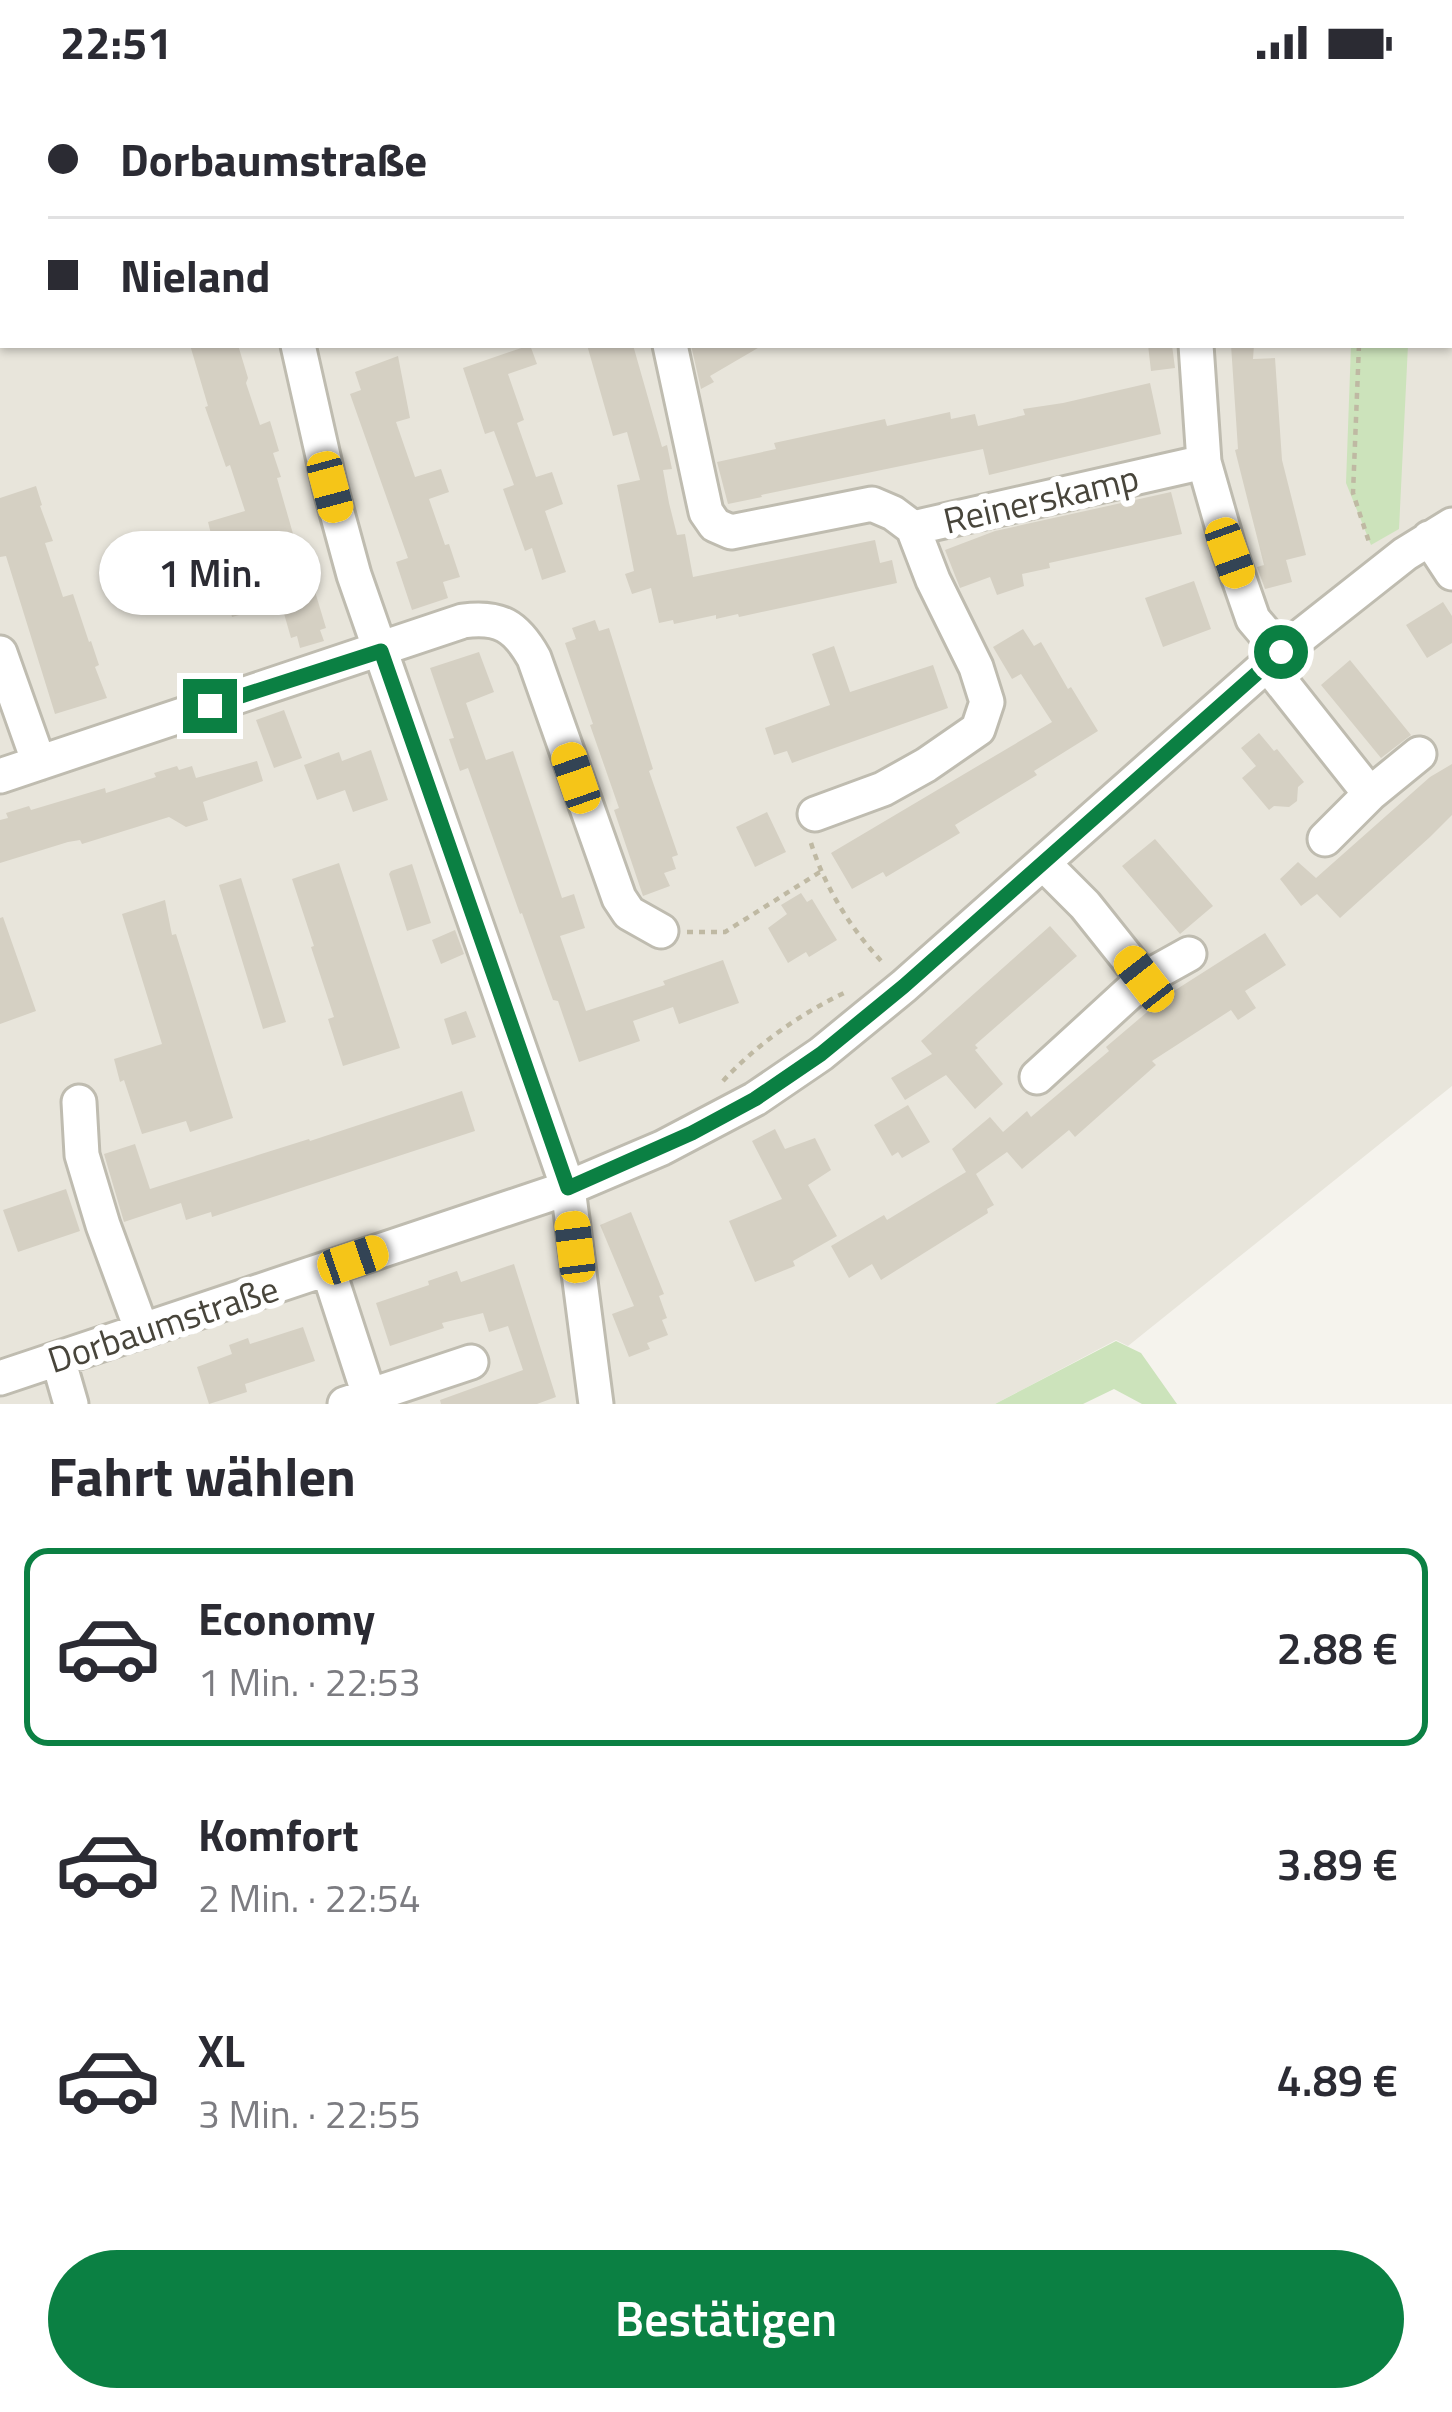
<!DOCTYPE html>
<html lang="de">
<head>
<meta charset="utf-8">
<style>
	body { margin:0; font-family:"Titillium Web",sans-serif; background:#f7f7f7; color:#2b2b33; height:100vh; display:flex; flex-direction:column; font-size:45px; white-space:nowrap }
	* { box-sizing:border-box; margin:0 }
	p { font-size:39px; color:#7c7c81 }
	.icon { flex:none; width:66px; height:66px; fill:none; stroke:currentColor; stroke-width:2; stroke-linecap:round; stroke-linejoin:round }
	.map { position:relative; height:1320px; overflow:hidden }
	.side { display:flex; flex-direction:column; background:#fff; flex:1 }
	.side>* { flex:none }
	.banner { position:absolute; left:0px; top:0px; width:1452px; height:264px; box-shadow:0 3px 9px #0004; display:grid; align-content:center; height:264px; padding:0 48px; background:#fff }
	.end { position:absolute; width:54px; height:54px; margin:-27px; border:15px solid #0b8043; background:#fff; box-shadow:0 0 0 6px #fff }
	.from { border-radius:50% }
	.bubble { position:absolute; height:84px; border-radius:42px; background:#fff; box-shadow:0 3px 9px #0004; font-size:39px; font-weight:600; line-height:84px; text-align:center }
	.car { position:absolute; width:36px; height:72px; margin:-36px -18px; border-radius:15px; box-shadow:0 0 9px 3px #0007; background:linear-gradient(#f5c518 24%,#345 0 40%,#f5c518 0 76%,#345 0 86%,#f5c518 0) }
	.banner b { display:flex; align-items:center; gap:42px; height:114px; font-size:45px }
	.banner b+b { border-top:3px solid #e1e1e2 }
	.banner i { width:30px; height:30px; background:#2b2b33 }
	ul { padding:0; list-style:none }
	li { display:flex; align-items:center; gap:36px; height:198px; margin:0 24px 18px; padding:0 24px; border:6px solid transparent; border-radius:24px }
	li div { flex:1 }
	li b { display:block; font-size:45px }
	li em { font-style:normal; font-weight:600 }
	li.selected { border-color:#0b8043 }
	li>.icon { width:108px; height:108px; stroke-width:1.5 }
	h2 { padding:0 48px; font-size:54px; line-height:144px }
	.cta { display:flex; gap:24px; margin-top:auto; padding:24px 48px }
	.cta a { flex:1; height:138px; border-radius:72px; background:#0b8043; color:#fff; font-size:48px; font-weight:600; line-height:138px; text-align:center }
	.status { display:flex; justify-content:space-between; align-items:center; height:84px; padding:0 60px; background:#fff; direction:ltr }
	.status svg { height:33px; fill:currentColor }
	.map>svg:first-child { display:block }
</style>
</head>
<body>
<div class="status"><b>22:51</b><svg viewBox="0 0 49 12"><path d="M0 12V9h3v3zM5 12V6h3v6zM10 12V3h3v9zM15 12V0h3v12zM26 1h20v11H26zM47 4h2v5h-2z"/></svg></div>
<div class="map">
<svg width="1452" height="1320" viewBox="0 0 1452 1320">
	<rect width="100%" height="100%" fill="#f5f3ed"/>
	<!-- residential -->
	<path fill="#e8e5db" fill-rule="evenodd" d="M0,0H1452V1002L1128,1262L1116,1256L995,1320H0ZM3,3H1449V261H3Z"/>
	<!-- green -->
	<path fill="#cce3bb" d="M724,0H1319L1301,3H729Z
		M1351,261H1408L1399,445L1371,461L1346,399Z
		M1116,1257L1141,1269L1177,1320H1142L1114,1305L1083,1320H995Z"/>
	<!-- building -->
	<path fill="#d5d0c3" d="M190,261H238L248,294L246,299L260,341L270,337L279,367L273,369L281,393L277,394L308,502L313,501L326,544L320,546L324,557L300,564L297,552L291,554L281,519L232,533L208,438L245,427L230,381L226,383L205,323L208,322Z
		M530,261L537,280L508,290L524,336L517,339L536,393L552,388L563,420L545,427L566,488L542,496L532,464L525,467L503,405L514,401L494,347L485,350L463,284Z
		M587,261H633L662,363L667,361L672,385L663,386L669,419L677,451L685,450L693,493L875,456L880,479L892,476L897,499L739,533L738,530L716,535V531L674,540L673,536L659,539L651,504L632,510L625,490L634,487L617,401L640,396L627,348L613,352Z
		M691,261H763L710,292L714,298L701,305Z
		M1148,261H1172L1175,284L1151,287Z
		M1231,261H1254L1253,275L1275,274L1282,376L1306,471L1286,476L1292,498L1265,505L1257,483L1264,481L1235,366L1238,365Z
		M398,272L410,334L396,338L415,393L441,385L449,408L429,415L445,461L449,460L460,493L443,498L448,514L412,526L396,478L408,474L350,310L361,306L355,288Z
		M1150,299L1161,350L989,391L983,365L761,411L762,413L728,420L717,378L776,365L774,359L885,335L887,342L950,328L951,335L975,330L978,342L1025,331L1023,325L1063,319Z
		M36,402L42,421L40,422L53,457L45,459L63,513L73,510L89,558L91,557L99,581L95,583L107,614L55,630L6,472L0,473V414Z
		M1171,408L1182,450L1049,479L1050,484L1022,490L1024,502L997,511L990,493L960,504L945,466L995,447Z
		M1194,497L1211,545L1163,563L1145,514Z
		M1443,518L1452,532V559L1427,574L1406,541Z
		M595,536L599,547L609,544L653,685L649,687L678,771L672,773L676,785L664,789L670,802L643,812L614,726L619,724L590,641L593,640L565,559L576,555L572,544Z
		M1023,545L1034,562L1041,558L1068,605L1071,603L1098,647L1034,687L1037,691L955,741L960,749L886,793L883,788L852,805L831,769L1052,638L1021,590L1012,595L993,563Z
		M834,562L850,608L933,581L948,624L792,679L787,667L774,671L765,644L830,621L812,570Z
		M479,568L494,608L466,619L486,676L513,667L562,814L574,810L585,844L560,852L586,927L665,901L663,897L723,876L739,919L679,940L673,923L633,937L640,957L579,978L558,917L553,916L522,829L520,830L468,684L460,687L449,655L454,654L430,584Z
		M1350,576L1411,651L1381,674L1321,601Z
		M284,626L302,674L274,684L256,636Z
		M1259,649L1274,667L1277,665L1304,698L1298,703L1297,717L1289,723L1274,722L1269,726L1242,694L1256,682L1241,664Z
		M371,666L388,716L353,728L345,706L317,716L304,681L339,668L342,677Z
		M257,677L263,697L203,718L208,736L186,743L169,733L82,760L80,756L68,758L0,779V736L8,734L6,729L29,722L31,726L105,704L106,709L156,693L154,689L177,682L179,686L192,682L196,694Z
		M1452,680V731L1430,753L1340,834L1317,810L1301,822L1280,795L1298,778L1316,794L1430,693Z
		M767,728L786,768L755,783L736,743Z
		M1155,755L1213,822L1180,850L1122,782Z
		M339,779L400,964L343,982L328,935L334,933L311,863L314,862L292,795Z
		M412,780L431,839L407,847L389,790L391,787Z
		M241,794L286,938L263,945L219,801Z
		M801,809L807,818L812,815L837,856L809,873L806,868L788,879L768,844L787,830L781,821Z
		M165,816L172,851L176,850L233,1034L190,1048L186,1037L142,1050L124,996L120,998L114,975L162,960L122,830Z
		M3,833L36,927L0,940V834Z
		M1050,842L1077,872L975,961L978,964L975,966L1003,1000L975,1025L946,991L905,1016L891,994L932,970L921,957Z
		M455,846L464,870L441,880L432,856Z
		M1265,849L1286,881L1245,907L1256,924L1238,936L1231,926L1152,977L1156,981L1075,1053L1069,1046L1022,1085L1007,1068L976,1090L994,1121L987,1125L988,1129L881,1196L872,1180L849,1194L831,1162L884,1131L887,1136L966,1088L952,1065L990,1033L1003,1048L1027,1027L1031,1033L1109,967L1106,963L1166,912Z
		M466,927L476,953L452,961L444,935Z
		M462,1007L475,1047L212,1133L211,1128L186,1136L181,1119L124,1138L104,1070L135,1060L150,1105L309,1055L310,1057Z
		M908,1021L930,1058L902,1074L898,1068L892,1072L874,1041Z
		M775,1045L785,1065L815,1054L831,1086L808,1101L837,1152L793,1177L795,1182L755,1198L729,1137L782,1115L752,1057Z
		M66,1105L80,1147L18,1168L3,1126Z
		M631,1128L664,1210L659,1212L667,1234L662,1236L668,1251L647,1259L650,1265L629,1273L612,1230L634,1222L600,1141Z
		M514,1180L556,1313L537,1320H441L440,1316L523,1286L508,1242L489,1248L483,1229L442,1239L444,1244L390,1262L376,1219L429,1201L428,1197L457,1187L461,1198Z
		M303,1243L315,1277L245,1300L247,1308L209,1320L197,1283L232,1270L229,1261L248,1254L250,1260Z"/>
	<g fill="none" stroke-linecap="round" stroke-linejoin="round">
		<defs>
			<path id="minor" d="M246,0V3
				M0,108L3,107
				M298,261L330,403L354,491L568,1104L596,1320
				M670,261L706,428L715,441L731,448L872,420L893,429L913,444L1204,378
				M1196,261L1204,378L1230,469L1253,535L1281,568
				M1429,454L1452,489
				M0,569L39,679
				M1267,580L1370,710
				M0,692L463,537C500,532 516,542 534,574L619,814L629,829L661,847
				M815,730L883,705L926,681L978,645L987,618L976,583L933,496L913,444
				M1325,755L1370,710L1419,670
				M1043,779L1085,821L1144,895
				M1037,993L1144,895L1189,870
				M79,1018L82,1071L103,1141L142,1247
				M328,1185L369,1311
				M58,1275L71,1320
				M0,1294L568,1104L662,1064L755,1015L821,970L904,902L1281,568L1405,470L1452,441
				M345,1320L471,1278"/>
		</defs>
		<!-- minor casing -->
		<use href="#minor" stroke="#bfbcb0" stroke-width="39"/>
		<!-- path -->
		<path stroke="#bfb9a3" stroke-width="4.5" stroke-dasharray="6 6" stroke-linecap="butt" d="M885,0L892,3
			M1155,0L1156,3
			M506,3L510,0
			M758,3L760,0
			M1061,3L1073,0
			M1368,3V0
			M1359,261L1353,409L1369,458
			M811,759C825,804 852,847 885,881
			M687,848H725L820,788
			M723,997C756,961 800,930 844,909"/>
		<!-- minor -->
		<use href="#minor" stroke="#fff" stroke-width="33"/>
	</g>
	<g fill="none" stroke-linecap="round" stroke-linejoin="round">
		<!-- route -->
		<path stroke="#0b8043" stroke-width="15" d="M210,622L381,567L568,1104L692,1049L755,1015L821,970L904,902L1281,568"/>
	</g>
	<g text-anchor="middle" stroke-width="12" stroke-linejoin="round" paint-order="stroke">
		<!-- street labels -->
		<g font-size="36" fill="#48453b" stroke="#fff">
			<text transform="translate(1041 415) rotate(-13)" y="13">Reinerskamp</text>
			<text transform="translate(163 1240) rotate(-18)" y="13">Dorbaumstraße</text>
		</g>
	</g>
</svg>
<i class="end from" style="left:1281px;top:568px"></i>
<i class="end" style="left:210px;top:622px"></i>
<div class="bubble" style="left:99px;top:447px;width:222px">1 Min.</div>
<i class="car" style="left:330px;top:403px;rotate:165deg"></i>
<i class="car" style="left:1230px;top:469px;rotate:160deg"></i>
<i class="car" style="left:576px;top:694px;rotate:341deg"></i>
<i class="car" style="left:1144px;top:895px;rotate:322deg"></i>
<i class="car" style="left:575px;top:1163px;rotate:353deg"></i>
<i class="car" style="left:353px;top:1176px;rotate:71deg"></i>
<div class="banner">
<b><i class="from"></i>Dorbaumstraße</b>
<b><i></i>Nieland</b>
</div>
</div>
<section class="side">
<h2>Fahrt wählen</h2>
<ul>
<li class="selected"><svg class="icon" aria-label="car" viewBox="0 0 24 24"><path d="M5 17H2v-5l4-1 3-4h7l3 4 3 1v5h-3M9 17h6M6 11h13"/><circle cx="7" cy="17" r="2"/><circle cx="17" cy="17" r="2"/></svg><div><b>Economy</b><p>1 Min. · 22:53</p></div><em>2.88 €</em></li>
<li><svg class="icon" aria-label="car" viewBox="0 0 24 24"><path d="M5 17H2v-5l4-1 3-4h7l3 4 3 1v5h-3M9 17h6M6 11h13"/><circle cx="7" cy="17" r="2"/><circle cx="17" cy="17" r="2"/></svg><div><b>Komfort</b><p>2 Min. · 22:54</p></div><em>3.89 €</em></li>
<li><svg class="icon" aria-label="car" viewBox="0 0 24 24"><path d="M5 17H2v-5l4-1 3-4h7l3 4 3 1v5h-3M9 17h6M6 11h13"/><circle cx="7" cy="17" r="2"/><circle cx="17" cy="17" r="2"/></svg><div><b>XL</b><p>3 Min. · 22:55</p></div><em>4.89 €</em></li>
</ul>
<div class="cta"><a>Bestätigen</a></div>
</section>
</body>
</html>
